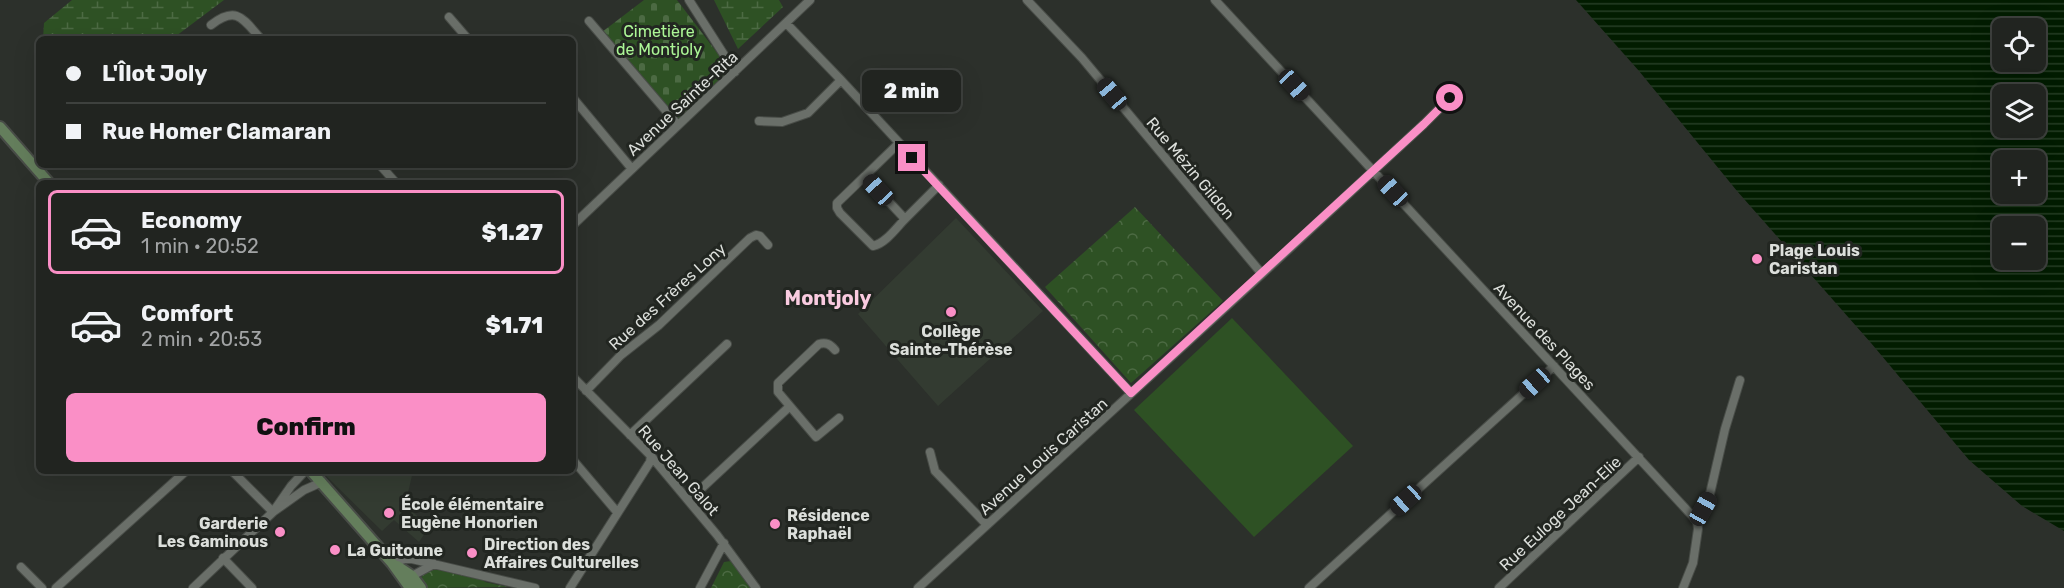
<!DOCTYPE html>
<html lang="en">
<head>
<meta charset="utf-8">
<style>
	body { margin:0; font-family:Rubik,sans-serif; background:#292c29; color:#f1f3f6; height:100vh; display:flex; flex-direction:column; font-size:22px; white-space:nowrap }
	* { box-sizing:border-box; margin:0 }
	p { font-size:20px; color:#a2a4a5 }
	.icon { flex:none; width:33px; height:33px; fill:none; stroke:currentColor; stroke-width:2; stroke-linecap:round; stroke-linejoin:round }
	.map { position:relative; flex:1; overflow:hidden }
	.side { position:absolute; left:36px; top:180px; width:540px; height:294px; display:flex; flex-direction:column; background:#212420; border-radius:9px; box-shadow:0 6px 24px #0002,0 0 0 2px #3e413e }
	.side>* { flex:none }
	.top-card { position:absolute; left:36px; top:36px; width:540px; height:132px; border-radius:9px; box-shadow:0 6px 24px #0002,0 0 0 2px #3e413e; display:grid; align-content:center; height:132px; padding:0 30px; background:#212420 }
	.tools { position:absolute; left:1992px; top:18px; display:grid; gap:12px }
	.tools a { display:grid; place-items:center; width:54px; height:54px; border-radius:9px; background:#212420; box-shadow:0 6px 24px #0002,0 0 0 2px #3e413e; font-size:30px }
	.end { position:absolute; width:27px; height:27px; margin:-14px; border:8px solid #fa8fc6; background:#111; box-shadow:0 0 0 3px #111 }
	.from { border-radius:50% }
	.bubble { position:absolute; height:42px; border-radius:9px; background:#212420; box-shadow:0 6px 24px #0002,0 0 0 2px #3e413e; font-size:20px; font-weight:800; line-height:42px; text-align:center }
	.car { position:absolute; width:18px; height:36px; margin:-18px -9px; border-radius:8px; box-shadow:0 0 4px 2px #0007; background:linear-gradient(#222 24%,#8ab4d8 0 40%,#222 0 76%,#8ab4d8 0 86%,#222 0) }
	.top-card b { display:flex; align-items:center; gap:21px; height:57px; font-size:22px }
	.top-card b+b { border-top:2px solid #3e413e }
	.top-card i { width:15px; height:15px; background:#f1f3f6 }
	ul { padding:10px 0 0; list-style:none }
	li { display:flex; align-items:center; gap:18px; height:84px; margin:0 12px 9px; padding:0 18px; border:3px solid transparent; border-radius:9px }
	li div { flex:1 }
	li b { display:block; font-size:22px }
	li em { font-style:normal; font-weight:800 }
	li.selected { border-color:#fa8fc6 }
	li>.icon { width:54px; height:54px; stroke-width:1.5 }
	.cta { display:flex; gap:12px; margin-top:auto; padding:12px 30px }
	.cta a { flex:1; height:69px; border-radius:9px; background:#fa8fc6; color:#111; font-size:24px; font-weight:800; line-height:69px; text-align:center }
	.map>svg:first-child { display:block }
</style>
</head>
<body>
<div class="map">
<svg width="2064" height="588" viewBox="0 0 2064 588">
	<defs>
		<pattern id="wetland-marsh" width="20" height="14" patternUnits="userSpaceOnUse" patternTransform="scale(1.5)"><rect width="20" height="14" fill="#2e5124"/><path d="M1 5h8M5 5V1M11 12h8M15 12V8" fill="none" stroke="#4c6a43"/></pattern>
		<pattern id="cemetery-stones" width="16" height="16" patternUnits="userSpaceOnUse" patternTransform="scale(1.5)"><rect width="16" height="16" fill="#2e5124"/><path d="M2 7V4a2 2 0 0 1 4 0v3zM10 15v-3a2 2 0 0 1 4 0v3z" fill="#4c6a43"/></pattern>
		<pattern id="park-crowns" width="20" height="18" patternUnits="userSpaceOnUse" patternTransform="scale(1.5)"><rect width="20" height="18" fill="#2e5124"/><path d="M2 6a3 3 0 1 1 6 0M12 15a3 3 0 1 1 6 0" fill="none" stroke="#4c6a43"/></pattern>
		<pattern id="water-rules" width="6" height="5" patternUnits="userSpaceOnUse" patternTransform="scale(1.5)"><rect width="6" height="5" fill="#021c00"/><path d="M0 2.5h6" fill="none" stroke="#263d25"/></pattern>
	</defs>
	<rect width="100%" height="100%" fill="#2c302b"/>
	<!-- built -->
	<path fill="#333b31" d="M956,218L1043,311L938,406L858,314Z
		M321,471H413L405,506L430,526L419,542L394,520L382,531Z"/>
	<!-- grass -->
	<path fill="#2e5124" d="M1232,318L1353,446L1254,537L1134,410Z"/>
	<!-- wetland -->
	<path fill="url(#wetland-marsh)" d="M72,0H224L172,39H43L44,23Z
		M714,0H779L783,7L738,49Z"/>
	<!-- cemetery -->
	<path fill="url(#cemetery-stones)" d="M644,0H677L731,71L677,123L602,32Z"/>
	<!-- park -->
	<path fill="url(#park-crowns)" d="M1135,207L1223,301L1131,383L1045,287Z
		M731,561L751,588H711L724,562Z
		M435,566L482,578L485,582L508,587L427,588L422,580V574Z"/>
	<!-- water -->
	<path fill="url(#water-rules)" fill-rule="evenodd" d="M1576,0H2064V531L2022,506L1969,460L1871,343L1737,191L1639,71ZM2002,28H2036V62H2002ZM2002,94H2036V128H2002ZM2002,160H2036V194H2002ZM2002,226H2036V260H2002Z"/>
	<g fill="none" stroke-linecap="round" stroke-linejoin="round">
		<defs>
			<path id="minor" d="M689,0L735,72
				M1027,0L1082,58L1262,274
				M1215,0L1697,521
				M449,17L468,39
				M589,21L678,125
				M786,23L841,80L1131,393
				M211,25C237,5 243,19 261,39
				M573,98L632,169
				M759,121L782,122L808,113L841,80
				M899,143L865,176L905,219L939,185
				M380,165L396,183
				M865,176L837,203V208L840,213L873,246C886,243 896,228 905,219
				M573,225L810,0
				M835,350C830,344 826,342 819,344L778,383V392L816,437L839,418
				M573,377L651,456L717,535L756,588
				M586,391L621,355L659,325L750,238L756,235L760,236L768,245
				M630,435L727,344
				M930,452L935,471L987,525
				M573,460L617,512
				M232,471L273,512
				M689,500L789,407
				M275,509L291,486L305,471
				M223,558L252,588
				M392,563L405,559H412L535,588
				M21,567L42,588
				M407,575L412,576L434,564
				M56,588L186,471
				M193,588L273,512L304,490L322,482
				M570,588L650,462L651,456
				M700,588L724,543
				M918,588L1262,274L1424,124L1450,98
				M1309,588L1554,366
				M1499,588L1639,457
				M1683,588L1693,563L1698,529L1697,521L1709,498L1725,429L1740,380"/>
			<path id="secondary" d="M0,127L49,183
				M311,471L392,563L410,588
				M397,566L412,576L421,588"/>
		</defs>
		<!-- minor casing -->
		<use href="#minor" stroke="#484c47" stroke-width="10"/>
		<!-- secondary casing -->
		<use href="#secondary" stroke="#484c47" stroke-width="14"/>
		<!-- minor -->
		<use href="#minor" stroke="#6a6f69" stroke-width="8"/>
		<!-- secondary -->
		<use href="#secondary" stroke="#647e5c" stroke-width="10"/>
	</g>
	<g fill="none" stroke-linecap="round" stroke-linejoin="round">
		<!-- route -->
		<path stroke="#fa8fc6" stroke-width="8" d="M912,158L1131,393L1424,124L1450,98"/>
	</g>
	<!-- markers -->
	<g fill="#fa8fc6" stroke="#222621" stroke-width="2">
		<circle cx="1757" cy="259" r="6"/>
		<circle cx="951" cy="312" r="6"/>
		<circle cx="389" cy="513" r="6"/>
		<circle cx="775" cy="524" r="6"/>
		<circle cx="280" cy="532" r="6"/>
		<circle cx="335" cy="550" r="6"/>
		<circle cx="472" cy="553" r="6"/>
	</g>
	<g text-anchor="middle" stroke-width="6" stroke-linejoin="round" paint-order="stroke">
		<!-- park labels -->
		<g font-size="16" fill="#acf696" stroke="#222621">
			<text x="659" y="37">Cimetière<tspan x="659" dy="18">de Montjoly</tspan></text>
		</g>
		<!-- street labels -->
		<g font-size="16" fill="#dcdfdb" stroke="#222621">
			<text transform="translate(682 103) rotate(-43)" y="6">Avenue Sainte-Rita</text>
			<text transform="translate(1191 168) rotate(50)" y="6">Rue Mézin Gildon</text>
			<text transform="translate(667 296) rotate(-42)" y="6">Rue des Frères Lony</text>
			<text transform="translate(1545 336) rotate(47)" y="6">Avenue des Plages</text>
			<text transform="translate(1043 456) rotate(-42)" y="6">Avenue Louis Caristan</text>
			<text transform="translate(679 470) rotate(49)" y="6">Rue Jean Galot</text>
			<text transform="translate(1560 513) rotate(-43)" y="6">Rue Euloge Jean-Elie</text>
		</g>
		<!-- poi labels -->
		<g font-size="16" font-weight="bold" fill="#dcdfdb" stroke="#222621" text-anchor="start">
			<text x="1769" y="256">Plage Louis<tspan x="1769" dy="18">Caristan</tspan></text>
			<text x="951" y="337" text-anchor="middle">Collège<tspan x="951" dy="18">Sainte-Thérèse</tspan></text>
			<text x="401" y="510">École élémentaire<tspan x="401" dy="18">Eugène Honorien</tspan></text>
			<text x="787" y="521">Résidence<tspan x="787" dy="18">Raphaël</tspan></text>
			<text x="268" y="529" text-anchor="end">Garderie<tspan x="268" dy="18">Les Gaminous</tspan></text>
			<text x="484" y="550">Direction des<tspan x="484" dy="18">Affaires Culturelles</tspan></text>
			<text x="347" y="556">La Guitoune</text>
		</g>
		<!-- quarter labels -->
		<g font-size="20" font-weight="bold" fill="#facbe0" stroke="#222621">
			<text x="828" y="305">Montjoly</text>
		</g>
	</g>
</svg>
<div class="tools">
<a><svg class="icon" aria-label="locate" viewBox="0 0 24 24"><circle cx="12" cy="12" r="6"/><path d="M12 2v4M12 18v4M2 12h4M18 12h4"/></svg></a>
<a><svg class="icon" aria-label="layers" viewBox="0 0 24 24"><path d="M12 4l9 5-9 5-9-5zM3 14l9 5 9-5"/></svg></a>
<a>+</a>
<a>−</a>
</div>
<i class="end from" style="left:1450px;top:98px"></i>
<i class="end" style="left:912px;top:158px"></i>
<div class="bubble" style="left:862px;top:70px;width:99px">2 min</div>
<i class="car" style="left:1294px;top:85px;rotate:137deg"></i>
<i class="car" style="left:1112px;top:94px;rotate:320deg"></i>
<i class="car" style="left:878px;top:190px;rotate:317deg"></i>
<i class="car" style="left:1393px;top:191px;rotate:317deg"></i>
<i class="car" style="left:1535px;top:383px;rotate:228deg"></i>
<i class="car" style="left:1406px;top:500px;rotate:228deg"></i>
<i class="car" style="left:1703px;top:509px;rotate:29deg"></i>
<div class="top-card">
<b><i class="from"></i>L'Îlot Joly</b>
<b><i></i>Rue Homer Clamaran</b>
</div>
<section class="side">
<ul>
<li class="selected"><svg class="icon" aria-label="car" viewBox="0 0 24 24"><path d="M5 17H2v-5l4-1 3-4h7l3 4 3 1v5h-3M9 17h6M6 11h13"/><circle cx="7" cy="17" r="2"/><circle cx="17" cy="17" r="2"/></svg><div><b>Economy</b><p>1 min · 20:52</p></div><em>$1.27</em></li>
<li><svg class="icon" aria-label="car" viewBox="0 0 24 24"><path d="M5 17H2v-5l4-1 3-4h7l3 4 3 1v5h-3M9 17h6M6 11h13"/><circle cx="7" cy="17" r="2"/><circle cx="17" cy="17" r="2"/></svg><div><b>Comfort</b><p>2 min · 20:53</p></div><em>$1.71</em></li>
</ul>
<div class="cta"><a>Confirm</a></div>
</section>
</div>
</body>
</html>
